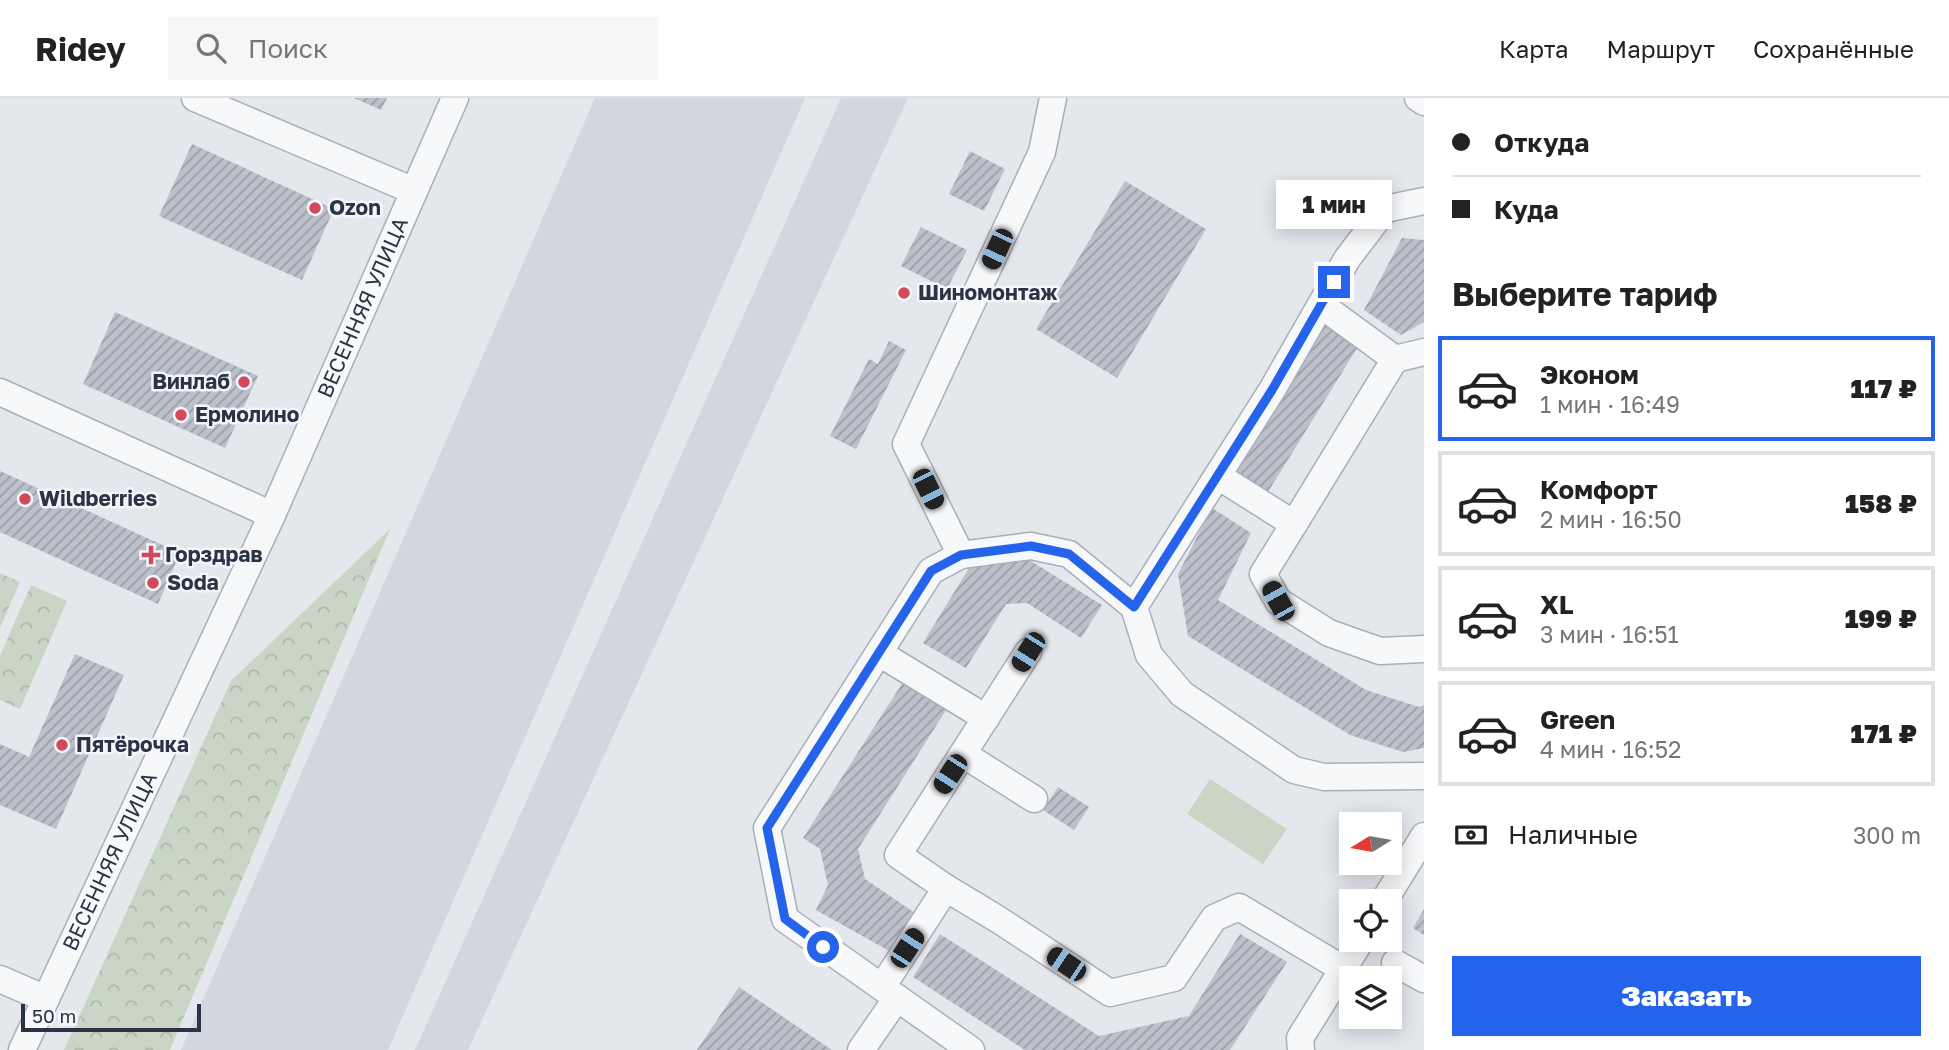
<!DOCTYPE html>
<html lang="ru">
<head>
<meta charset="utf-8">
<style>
	body { margin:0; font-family:"Golos Text",sans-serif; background:#f6f6f6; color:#222; height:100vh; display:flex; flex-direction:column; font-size:26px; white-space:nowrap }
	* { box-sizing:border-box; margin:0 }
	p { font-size:23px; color:#767676 }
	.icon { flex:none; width:38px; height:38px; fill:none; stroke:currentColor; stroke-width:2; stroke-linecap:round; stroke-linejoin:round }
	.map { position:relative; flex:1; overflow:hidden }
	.side { display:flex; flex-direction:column; background:#fff; width:525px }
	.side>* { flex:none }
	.top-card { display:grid; align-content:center; height:154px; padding:0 28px; background:#fff }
	.needle { width:46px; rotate:259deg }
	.fabs { position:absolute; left:1339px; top:714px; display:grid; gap:14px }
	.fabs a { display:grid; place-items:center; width:63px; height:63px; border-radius:0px; background:#fff; box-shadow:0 4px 18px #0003; font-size:35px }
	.scale { position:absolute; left:21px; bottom:18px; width:180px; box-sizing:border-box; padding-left:7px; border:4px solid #2b3445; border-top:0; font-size:19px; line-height:24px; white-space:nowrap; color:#2b3445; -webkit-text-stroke:5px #f4f6f9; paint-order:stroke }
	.end { position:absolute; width:32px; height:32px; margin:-16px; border:9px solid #2563eb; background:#fff; box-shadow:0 0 0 4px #fff }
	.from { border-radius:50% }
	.bubble { position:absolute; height:49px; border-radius:0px; background:#fff; box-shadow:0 4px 18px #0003; font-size:23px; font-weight:800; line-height:49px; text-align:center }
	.car { position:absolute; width:21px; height:42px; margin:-21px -10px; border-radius:9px; box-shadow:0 0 5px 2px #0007; background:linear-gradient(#222 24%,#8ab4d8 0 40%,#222 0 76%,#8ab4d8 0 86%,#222 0) }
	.top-card b { display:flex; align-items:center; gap:24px; height:66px; font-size:26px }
	.top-card b+b { border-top:2px solid #e0e0e0 }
	.top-card i { width:18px; height:18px; background:#222 }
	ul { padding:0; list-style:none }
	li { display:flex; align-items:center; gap:21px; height:105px; margin:0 14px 10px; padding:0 14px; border:4px solid #e0e0e0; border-radius:0px }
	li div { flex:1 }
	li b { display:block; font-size:26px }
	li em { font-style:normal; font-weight:800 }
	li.active { border-color:#2563eb }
	li>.icon { width:63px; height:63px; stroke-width:1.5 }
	h2 { padding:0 28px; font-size:32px; line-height:84px }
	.pay { display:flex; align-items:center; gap:18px; height:77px; padding:0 28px; font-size:26px }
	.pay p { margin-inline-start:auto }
	.button { display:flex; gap:14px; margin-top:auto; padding:14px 28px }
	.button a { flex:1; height:80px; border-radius:0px; background:#2563eb; color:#fff; font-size:28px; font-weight:800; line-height:80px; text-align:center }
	header { display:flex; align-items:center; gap:42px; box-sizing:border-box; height:98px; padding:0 35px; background:#fff; border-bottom:2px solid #e0e0e0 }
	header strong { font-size:33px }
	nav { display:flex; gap:38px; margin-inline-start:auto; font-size:24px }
	.search { width:490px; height:63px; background:#f6f6f6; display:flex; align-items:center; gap:18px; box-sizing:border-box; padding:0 24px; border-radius:0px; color:#767676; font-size:26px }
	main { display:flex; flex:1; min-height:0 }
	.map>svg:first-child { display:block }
</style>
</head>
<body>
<header>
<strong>Ridey</strong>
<div class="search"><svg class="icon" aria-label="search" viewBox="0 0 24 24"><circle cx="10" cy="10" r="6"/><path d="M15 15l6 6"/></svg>Поиск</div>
<nav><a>Карта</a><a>Маршрут</a><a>Сохранённые</a></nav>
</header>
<main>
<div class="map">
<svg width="1424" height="952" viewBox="0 0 1424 952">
	<defs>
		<pattern id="forest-crowns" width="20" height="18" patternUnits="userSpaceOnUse" patternTransform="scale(1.75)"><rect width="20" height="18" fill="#c9d6c5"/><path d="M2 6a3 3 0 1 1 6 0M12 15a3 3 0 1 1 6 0" fill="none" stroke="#adb8ab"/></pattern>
		<pattern id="building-hatch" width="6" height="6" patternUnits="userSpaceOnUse" patternTransform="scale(1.75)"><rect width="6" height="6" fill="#bbc0ca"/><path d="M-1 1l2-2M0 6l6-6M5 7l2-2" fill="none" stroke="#989da6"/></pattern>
	</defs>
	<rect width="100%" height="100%" fill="#e4e7ec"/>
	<!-- built -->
	<path fill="#d2d6de" d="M595,0H805L388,952H181Z
		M841,0H908L468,952H415Z"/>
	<!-- forest -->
	<path fill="url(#forest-crowns)" d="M390,431L170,952H64L231,583Z
		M0,475L20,484L0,530Z
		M31,487L67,503L20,611L0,602V558Z"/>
	<!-- pitch -->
	<path fill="#c9d6c5" d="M1210,681L1287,731L1263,766L1187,716Z"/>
	<!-- building -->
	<path fill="url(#building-hatch)" d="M354,0H387L381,12Z
		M192,46L334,111L302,182L159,118Z
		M970,53L1005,71L984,113L949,96Z
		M1125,83L1206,131L1117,280L1036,231Z
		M921,129L967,152L947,191L901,168Z
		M1402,140L1424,142V224L1401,237L1364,212Z
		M115,214L258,278L225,350L83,286Z
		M1320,224L1359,247L1260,407L1222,383Z
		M889,243L906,252L856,351L830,338L869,261L878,266Z
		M0,373L180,455L158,506L0,434Z
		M1212,410L1251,435L1218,502L1366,592L1419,609L1424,607V650L1403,654L1350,637L1188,538L1178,476Z
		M1021,457L1102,507L1081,540L1027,505L1006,506L966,570L923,545L972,465Z
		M75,556L124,577L56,731L0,707V646L29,659Z
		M905,581L948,609L858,751L865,781L915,815L891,854L816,812L828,787L820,751L803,740Z
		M1058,689L1089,709L1074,732L1043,712Z
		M1424,811V837L1413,830Z
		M940,836L1099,938L1189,918L1240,836L1287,864L1230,952H1025L913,879Z
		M739,889L832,952H697Z"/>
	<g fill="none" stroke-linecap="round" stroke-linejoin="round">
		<defs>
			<g id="minor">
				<path d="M195,0L414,93"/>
				<path d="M1418,0L1424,4"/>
				<path d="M1395,261L1424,254"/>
				<path d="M0,294L272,417"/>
				<path d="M1218,378L1294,426L1263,476L1278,503L1329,535L1380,553L1424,551"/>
				<path d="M1294,426L1395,261L1321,207"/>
				<path d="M961,457L906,346L1042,54L1053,0"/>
				<path d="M1134,509L1272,292L1347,161L1385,111L1424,103"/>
				<path d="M1028,554L898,757L946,790L999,822L1110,895L1174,880L1214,820L1239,809L1343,871"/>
				<path d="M879,555L986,620"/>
				<path d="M963,656L1034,701"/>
				<path d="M1384,803L1424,738"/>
				<path d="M1395,865L1424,881"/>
				<path d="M0,881L46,901"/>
				<path d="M882,889L946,790"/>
				<path id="s1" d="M22,952L272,417L455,0"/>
				<path d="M861,952L897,900"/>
				<path d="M971,952L785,821L767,730L931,473L961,457L1031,448L1069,456L1134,509L1149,557L1182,596L1294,672L1324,679L1424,678"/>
				<path d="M1301,952L1300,940L1361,842"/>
			</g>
		</defs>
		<!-- minor casing -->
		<use href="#minor" stroke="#a9aeb7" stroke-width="29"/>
		<!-- minor -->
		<use href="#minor" stroke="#f7f8fa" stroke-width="26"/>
	</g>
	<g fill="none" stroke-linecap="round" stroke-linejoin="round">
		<!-- route -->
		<path stroke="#2563eb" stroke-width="9" d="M823,849L785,821L767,730L931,473L961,457L1031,448L1069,456L1134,509L1272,292L1334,184"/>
	</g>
	<!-- markers -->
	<g fill="#d1495b" stroke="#f4f6f9" stroke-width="2.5">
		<circle cx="315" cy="110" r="7"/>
		<circle cx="904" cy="195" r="7"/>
		<circle cx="244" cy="284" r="7"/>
		<circle cx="181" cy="317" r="7"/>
		<circle cx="25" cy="401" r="7"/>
		<path d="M147.5 446.5h7v7h7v7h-7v7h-7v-7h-7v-7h7z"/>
		<circle cx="153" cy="485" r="7"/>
		<circle cx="62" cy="647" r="7"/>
	</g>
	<g text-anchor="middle" stroke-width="5" stroke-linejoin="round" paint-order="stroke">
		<!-- poi labels -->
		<g font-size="21" font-weight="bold" fill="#2b3445" stroke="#f4f6f9" text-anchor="start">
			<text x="329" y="117">Ozon</text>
			<text x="918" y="202">Шиномонтаж</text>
			<text x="230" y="291" text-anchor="end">Винлаб</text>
			<text x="195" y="324">Ермолино</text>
			<text x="39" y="408">Wildberries</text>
			<text x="165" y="464">Горздрав</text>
			<text x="167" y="492">Soda</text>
			<text x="76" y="654">Пятёрочка</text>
		</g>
		<!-- street labels -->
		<g font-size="21" fill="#2b3445" stroke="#f4f6f9">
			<text dy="7" stroke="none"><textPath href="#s1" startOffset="817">ВЕСЕННЯЯ УЛИЦА</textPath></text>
			<text dy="7" stroke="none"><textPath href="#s1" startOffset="208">ВЕСЕННЯЯ УЛИЦА</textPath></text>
		</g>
	</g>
</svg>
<div class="fabs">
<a><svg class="needle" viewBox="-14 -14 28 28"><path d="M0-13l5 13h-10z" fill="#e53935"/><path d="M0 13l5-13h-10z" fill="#767676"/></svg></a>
<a><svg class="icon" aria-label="locate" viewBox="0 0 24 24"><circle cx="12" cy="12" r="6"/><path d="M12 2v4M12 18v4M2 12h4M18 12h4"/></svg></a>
<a><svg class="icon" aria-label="layers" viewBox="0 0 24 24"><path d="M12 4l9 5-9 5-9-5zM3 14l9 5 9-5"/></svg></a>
</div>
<div class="scale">50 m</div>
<i class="end from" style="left:823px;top:849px"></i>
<i class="end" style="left:1334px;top:184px"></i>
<div class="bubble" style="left:1276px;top:82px;width:116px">1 мин</div>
<i class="car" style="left:997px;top:151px;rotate:205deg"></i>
<i class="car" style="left:928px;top:391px;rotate:154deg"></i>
<i class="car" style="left:1278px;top:503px;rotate:331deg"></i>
<i class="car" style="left:1028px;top:554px;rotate:212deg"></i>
<i class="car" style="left:950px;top:676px;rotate:213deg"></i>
<i class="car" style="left:907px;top:850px;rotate:33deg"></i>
<i class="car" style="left:1066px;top:866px;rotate:304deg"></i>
</div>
<section class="side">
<div class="top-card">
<b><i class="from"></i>Откуда</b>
<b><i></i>Куда</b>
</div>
<h2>Выберите тариф</h2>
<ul>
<li class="active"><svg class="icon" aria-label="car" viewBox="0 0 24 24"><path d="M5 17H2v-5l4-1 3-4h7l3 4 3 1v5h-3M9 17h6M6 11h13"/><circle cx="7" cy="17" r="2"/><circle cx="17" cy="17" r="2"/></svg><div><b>Эконом</b><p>1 мин · 16:49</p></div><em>117 ₽</em></li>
<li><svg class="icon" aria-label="car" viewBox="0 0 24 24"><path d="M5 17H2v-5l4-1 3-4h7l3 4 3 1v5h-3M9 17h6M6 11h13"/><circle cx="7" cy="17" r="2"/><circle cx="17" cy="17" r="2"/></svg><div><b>Комфорт</b><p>2 мин · 16:50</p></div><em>158 ₽</em></li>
<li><svg class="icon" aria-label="car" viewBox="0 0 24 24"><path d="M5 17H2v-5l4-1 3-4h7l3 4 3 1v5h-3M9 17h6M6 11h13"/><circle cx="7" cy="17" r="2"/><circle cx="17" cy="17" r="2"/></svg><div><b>XL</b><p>3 мин · 16:51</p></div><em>199 ₽</em></li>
<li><svg class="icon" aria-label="car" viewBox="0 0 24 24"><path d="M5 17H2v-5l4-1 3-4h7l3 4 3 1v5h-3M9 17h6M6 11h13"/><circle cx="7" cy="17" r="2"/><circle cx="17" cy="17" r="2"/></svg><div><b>Green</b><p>4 мин · 16:52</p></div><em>171 ₽</em></li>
</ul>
<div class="pay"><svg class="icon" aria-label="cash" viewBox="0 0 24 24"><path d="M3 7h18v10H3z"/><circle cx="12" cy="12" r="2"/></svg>Наличные<p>300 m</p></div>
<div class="button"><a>Заказать</a></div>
</section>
</main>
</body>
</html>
